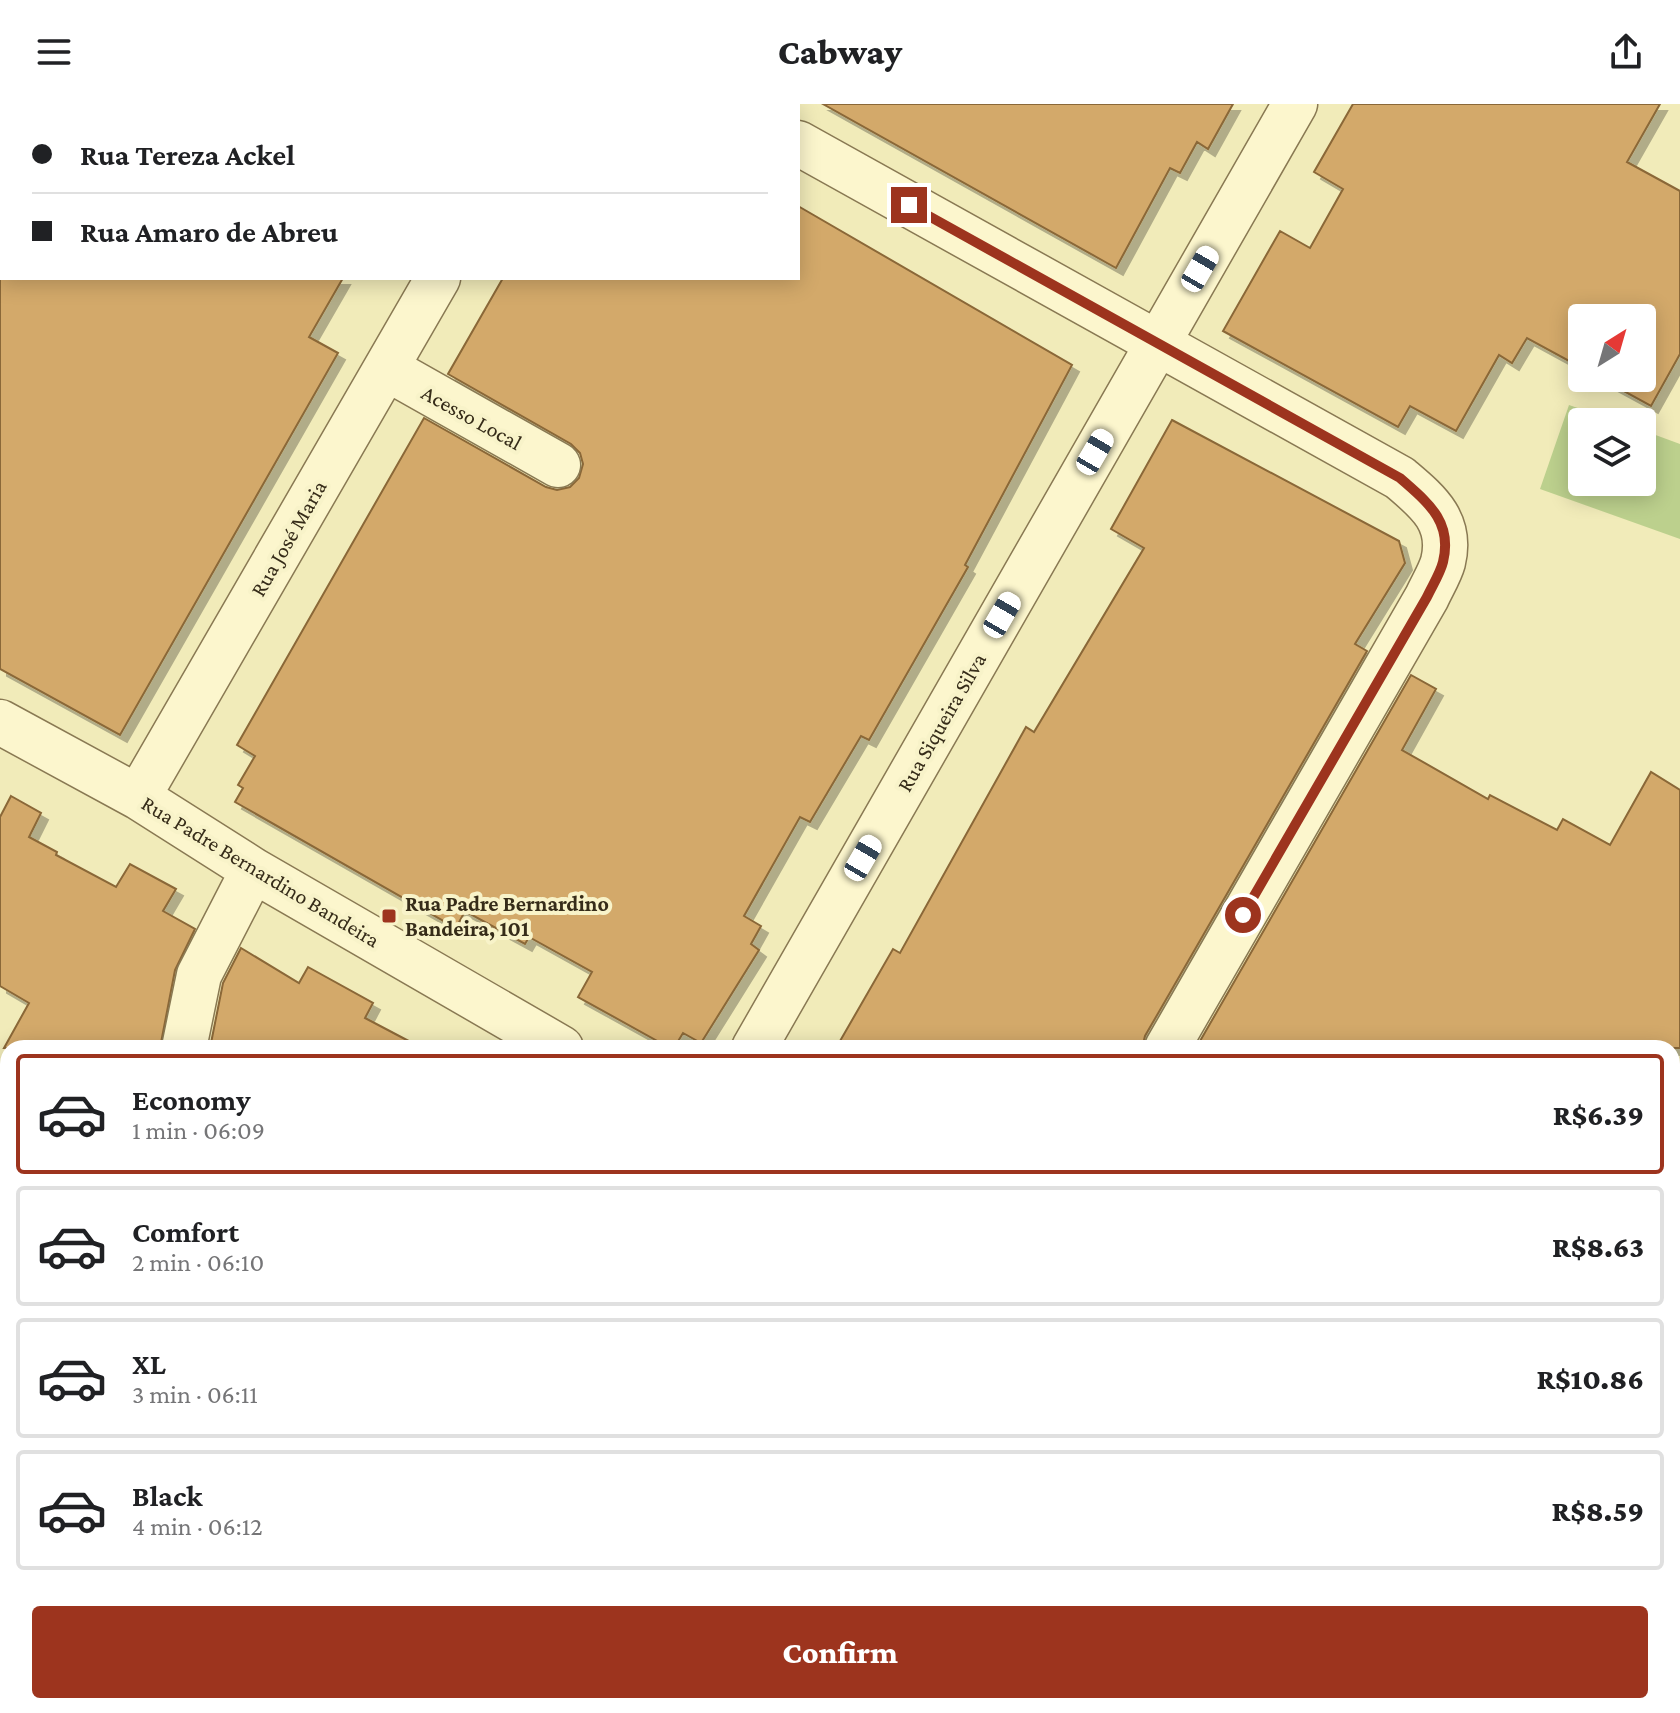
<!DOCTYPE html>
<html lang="en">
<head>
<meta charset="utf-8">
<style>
	body { margin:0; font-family:"Crimson Pro",serif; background:#f6f6f6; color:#202124; height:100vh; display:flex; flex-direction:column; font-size:30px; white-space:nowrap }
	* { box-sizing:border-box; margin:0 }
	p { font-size:26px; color:#757577 }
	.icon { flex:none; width:44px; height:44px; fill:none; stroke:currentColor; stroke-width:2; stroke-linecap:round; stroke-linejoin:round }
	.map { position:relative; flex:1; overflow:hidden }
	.panel { position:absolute; left:0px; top:936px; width:1680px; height:674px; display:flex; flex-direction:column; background:#fff; border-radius:24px 24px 0 0; box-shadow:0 4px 20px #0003 }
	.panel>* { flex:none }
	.banner { position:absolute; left:0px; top:0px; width:800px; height:176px; box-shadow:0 4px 20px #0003; display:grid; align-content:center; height:176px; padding:0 32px; background:#fff }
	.needle { width:52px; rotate:37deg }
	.buttons { position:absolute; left:1568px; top:200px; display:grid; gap:16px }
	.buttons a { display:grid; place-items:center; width:88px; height:88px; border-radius:8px; background:#fff; box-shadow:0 4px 20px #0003; font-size:40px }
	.end { position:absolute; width:36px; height:36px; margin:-18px; border:10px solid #9d341e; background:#fff; box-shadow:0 0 0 4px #fff }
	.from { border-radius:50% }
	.car { position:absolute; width:24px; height:48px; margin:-24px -12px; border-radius:10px; box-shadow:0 0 6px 2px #0007; background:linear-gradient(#fff 24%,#345 0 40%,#fff 0 76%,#345 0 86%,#fff 0) }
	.banner b { display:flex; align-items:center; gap:28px; height:76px; font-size:30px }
	.banner b+b { border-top:2px solid #e0e0e0 }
	.banner i { width:20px; height:20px; background:#202124 }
	ul { padding:14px 0 0; list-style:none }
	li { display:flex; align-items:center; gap:24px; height:120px; margin:0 16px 12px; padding:0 16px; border:4px solid #e0e0e0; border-radius:8px }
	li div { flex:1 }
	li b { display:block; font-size:30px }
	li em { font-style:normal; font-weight:800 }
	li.on { border-color:#9d341e }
	li>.icon { width:72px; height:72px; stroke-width:1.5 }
	.cta { display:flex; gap:16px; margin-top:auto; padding:16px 32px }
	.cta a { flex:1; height:92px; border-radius:8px; background:#9d341e; color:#fff; font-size:32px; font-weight:800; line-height:92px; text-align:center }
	header { display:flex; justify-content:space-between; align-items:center; height:104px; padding:0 32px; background:#fff; font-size:36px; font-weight:800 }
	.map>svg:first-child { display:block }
</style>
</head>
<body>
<header><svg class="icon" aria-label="menu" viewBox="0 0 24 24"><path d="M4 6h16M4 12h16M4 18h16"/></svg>Cabway<svg class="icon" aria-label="share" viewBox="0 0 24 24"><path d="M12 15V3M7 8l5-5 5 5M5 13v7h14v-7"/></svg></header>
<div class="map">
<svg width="1680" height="1609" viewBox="0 0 1680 1609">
	<defs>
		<filter id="shadow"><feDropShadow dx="7" dy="7" stdDeviation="0" flood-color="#0004"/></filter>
	</defs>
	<rect width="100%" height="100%" fill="#f1ebb9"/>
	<!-- green -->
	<path fill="#bcd08d" d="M1569,301L1619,318H1582V378H1642V326L1680,340V435L1540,385Z"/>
	<!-- building -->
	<path fill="#d3a96b" stroke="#8a6737" stroke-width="2" filter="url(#shadow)" d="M823,0H1233L1208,45L1197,38L1180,69L1170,64L1116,164Z
		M1353,0H1660L1627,58L1680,87V250L1651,302L1600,274H1642V214H1582V264L1527,234L1512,259L1499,251L1456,327L1410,302L1398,323L1223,227L1280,127L1310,144L1343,85L1314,68Z
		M798,102L1072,261L965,461L968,463L869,636L861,632L810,718L800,713L744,812L761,822L751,840L759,846L701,939L683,929L674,944H670L578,893L592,868L529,833L525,840L465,807L456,824L235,698L243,684L238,681L255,652L237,641L424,314L546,383L557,386L570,383L579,374L583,360L580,349L571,340L448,270L503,174H798Z
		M0,174H343L309,233L338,249L120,631L0,565Z
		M1172,316L1399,437L1405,459L1355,540L1367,547L1145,932L1142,944H836L893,845L900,849L1026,623L1034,628L1144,444L1111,425Z
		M1411,571L1436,585L1402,646L1488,695L1490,691L1557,726L1563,715L1610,741L1651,668L1680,686V944H1196Z
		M11,692L41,709L29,733L57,748L56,751L116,783L130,760L176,785L163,807L195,825L175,866L160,944H4L29,899L0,882V713Z
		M241,844L299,879L308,863L373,899L365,914L422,944H210L223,879Z"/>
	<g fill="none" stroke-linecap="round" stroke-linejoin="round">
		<defs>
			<path id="minor" d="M728,0L732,2
				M34,2L35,0
				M537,2L539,0
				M798,39L1400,374C1427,397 1453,417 1443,458C1440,469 1432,482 1427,493L1167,944
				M0,63L2,59
				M386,264L558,361
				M0,618L138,693L253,766L561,944
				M138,693L438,174
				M184,944L199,871L253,766
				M754,944L1295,0
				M1672,1228L1680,1214
				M0,1297L8,1284
				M26,1602L37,1609
				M353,1609L357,1602
				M787,1609L791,1602
				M1459,1609L1463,1602"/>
		</defs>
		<!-- minor casing -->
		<use href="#minor" stroke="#897953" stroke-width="47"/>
		<!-- minor -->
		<use href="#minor" stroke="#fcf6cd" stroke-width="44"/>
	</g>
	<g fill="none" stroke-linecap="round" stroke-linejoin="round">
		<!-- route -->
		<path stroke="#9d341e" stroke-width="10" d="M909,101L1400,374C1427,398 1453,417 1443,458C1440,470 1432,482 1427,493L1243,811"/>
	</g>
	<!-- markers -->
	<rect fill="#9d341e" stroke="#f8f3c9" stroke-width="3" x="381" y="804" width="16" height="16" rx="4"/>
	<g text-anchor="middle" stroke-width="8" stroke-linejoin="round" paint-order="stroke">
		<!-- street labels -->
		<g font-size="22" fill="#362c19" stroke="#f8f3c9">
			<text transform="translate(472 313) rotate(29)" y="8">Acesso Local</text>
			<text transform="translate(288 434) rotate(-60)" y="8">Rua José Maria</text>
			<text transform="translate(941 618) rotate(-60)" y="8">Rua Siqueira Silva</text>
			<text transform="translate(261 767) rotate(31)" y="8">Rua Padre Bernardino Bandeira</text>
		</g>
		<!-- poi labels -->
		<g font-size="22" font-weight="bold" fill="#362c19" stroke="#f8f3c9" text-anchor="start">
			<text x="405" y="807">Rua Padre Bernardino<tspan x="405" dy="25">Bandeira, 101</tspan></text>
		</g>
	</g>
</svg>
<div class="buttons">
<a><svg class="needle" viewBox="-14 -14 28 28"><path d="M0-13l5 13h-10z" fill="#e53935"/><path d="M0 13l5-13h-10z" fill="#757577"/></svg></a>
<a><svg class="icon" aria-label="layers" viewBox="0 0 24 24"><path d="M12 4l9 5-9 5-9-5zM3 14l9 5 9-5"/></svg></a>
</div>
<i class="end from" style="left:1243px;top:811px"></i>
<i class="end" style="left:909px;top:101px"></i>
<i class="car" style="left:1200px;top:165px;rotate:30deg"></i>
<i class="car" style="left:1095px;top:348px;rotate:30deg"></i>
<i class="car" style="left:1002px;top:511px;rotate:30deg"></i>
<i class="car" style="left:863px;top:754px;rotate:30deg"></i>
<div class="banner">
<b><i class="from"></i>Rua Tereza Ackel</b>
<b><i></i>Rua Amaro de Abreu</b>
</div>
<section class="panel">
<ul>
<li class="on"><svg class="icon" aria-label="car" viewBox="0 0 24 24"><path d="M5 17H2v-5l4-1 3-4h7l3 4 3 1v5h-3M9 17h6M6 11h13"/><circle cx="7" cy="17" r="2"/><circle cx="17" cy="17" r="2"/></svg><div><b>Economy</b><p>1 min · 06:09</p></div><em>R$6.39</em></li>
<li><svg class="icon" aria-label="car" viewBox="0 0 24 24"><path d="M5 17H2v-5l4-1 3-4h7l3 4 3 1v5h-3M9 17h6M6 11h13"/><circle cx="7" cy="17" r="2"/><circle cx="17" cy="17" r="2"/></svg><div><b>Comfort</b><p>2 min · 06:10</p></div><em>R$8.63</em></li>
<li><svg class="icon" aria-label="car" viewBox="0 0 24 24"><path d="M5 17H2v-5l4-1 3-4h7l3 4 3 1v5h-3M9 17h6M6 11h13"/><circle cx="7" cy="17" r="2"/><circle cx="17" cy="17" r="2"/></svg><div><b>XL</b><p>3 min · 06:11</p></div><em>R$10.86</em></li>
<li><svg class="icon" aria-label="car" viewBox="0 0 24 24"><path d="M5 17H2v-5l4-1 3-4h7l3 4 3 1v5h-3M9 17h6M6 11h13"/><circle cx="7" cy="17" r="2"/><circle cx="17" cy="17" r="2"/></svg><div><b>Black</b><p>4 min · 06:12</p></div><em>R$8.59</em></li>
</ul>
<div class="cta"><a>Confirm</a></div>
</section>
</div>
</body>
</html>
